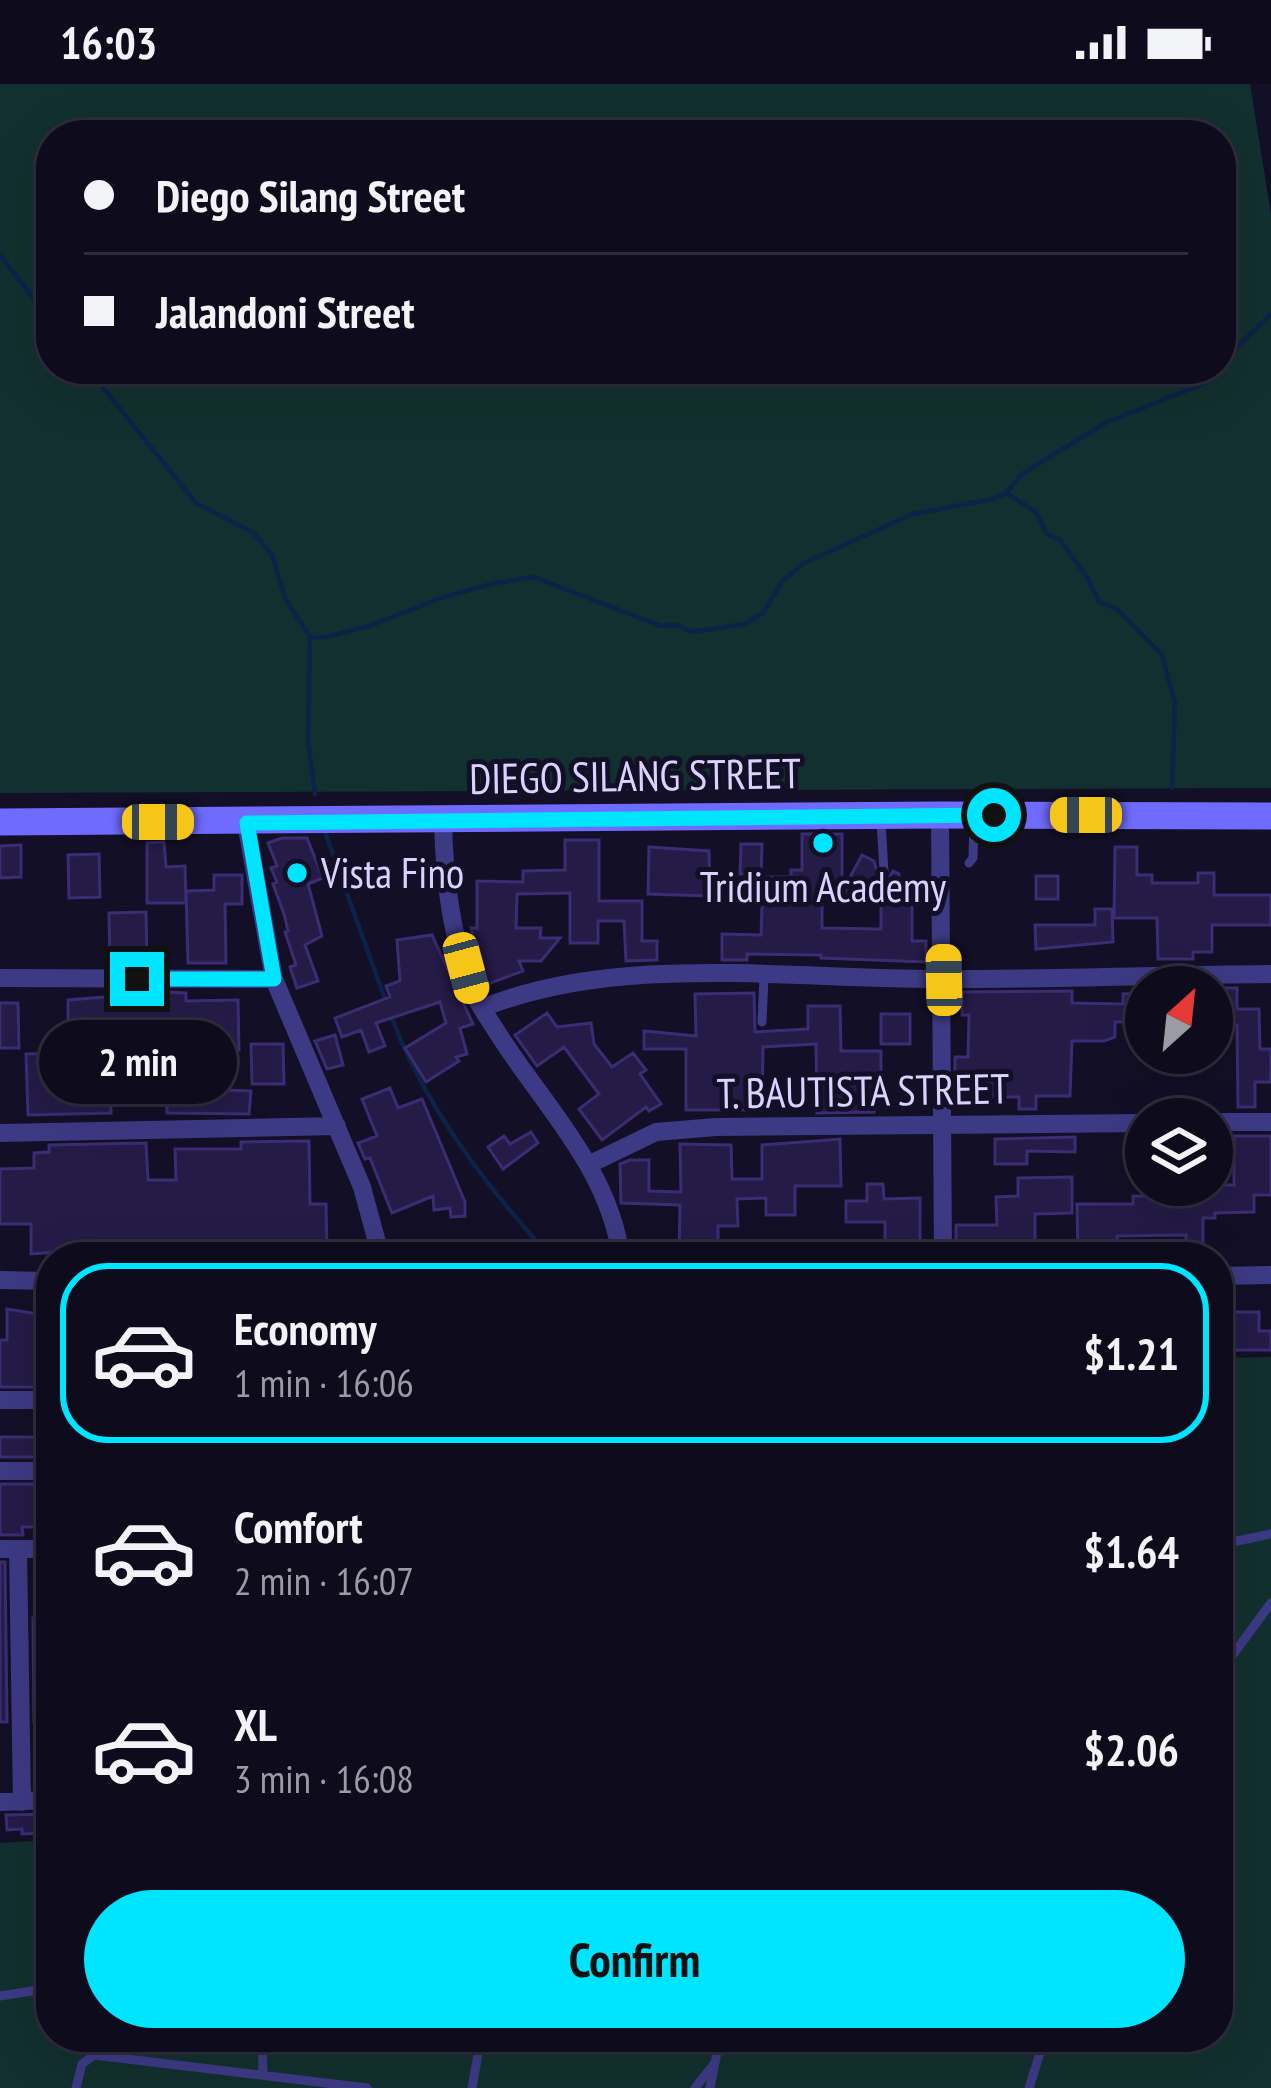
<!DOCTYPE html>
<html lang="en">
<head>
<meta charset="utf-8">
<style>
	body { margin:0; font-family:"PT Sans Narrow",sans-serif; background:#171425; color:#f1f3f6; height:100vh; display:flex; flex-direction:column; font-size:45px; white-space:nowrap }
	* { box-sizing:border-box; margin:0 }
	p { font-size:39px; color:#9b9ba3 }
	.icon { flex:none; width:66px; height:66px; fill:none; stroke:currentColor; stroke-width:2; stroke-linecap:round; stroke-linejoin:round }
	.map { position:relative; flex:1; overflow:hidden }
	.sheet { position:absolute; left:36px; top:1158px; width:1197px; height:810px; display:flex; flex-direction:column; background:#0e0b1c; border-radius:48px; box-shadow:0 12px 48px #0002,0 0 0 3px #2e2b3b }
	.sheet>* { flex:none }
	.banner { position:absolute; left:36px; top:36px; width:1200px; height:264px; border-radius:48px; box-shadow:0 12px 48px #0002,0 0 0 3px #2e2b3b; display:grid; align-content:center; height:264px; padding:0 48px; background:#0e0b1c }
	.needle { width:78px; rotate:27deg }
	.buttons { position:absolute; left:1125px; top:882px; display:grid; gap:24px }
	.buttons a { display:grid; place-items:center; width:108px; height:108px; border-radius:50%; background:#0e0b1c; box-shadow:0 12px 48px #0002,0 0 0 3px #2e2b3b; font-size:60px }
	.end { position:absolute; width:54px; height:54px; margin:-27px; border:15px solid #00e5ff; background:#111; box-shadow:0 0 0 6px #111 }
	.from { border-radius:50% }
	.bubble { position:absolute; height:84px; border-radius:42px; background:#0e0b1c; box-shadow:0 12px 48px #0002,0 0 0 3px #2e2b3b; font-size:39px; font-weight:800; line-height:84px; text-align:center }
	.car { position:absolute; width:36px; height:72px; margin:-36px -18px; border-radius:15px; box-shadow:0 0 9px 3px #0007; background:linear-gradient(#f5c518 24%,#345 0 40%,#f5c518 0 76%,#345 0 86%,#f5c518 0) }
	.banner b { display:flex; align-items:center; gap:42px; height:114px; font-size:45px }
	.banner b+b { border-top:3px solid #2e2b3b }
	.banner i { width:30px; height:30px; background:#f1f3f6 }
	ul { padding:21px 0 0; list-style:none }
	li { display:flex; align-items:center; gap:36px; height:180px; margin:0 24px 18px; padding:0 24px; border:6px solid transparent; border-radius:48px }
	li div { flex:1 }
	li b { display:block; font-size:45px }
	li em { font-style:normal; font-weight:800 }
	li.selected { border-color:#00e5ff }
	li>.icon { width:108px; height:108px; stroke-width:1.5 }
	.button { display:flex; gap:24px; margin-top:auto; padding:24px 48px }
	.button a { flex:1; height:138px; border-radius:72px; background:#00e5ff; color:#111; font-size:48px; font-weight:800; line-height:138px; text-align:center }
	.status { display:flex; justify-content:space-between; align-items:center; height:84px; padding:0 60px; background:#0e0b1c; direction:ltr }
	.status svg { height:33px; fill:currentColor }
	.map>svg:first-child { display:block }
</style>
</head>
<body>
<div class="status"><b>16:03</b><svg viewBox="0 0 49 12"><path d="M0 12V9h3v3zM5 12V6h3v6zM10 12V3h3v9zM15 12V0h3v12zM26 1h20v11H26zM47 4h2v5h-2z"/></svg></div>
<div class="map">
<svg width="1271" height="2004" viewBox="0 0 1271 2004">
	<rect width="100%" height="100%" fill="#130f26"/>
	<!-- green -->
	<path fill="#12302f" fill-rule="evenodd" d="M0,0H1250L1271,130V704L0,709ZM51,51H1221V285H51Z
		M1271,1273V2004H0V1759L51,1756V1953H1218V1274Z"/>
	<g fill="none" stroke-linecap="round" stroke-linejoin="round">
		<!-- stream -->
		<path stroke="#0c2248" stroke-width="4.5" d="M0,171L51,237
			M1221,279L1271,230
			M88,285L196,419L254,449L272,471L285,514L310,553H327L369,542L441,514L495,499L534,493L661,542L676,541L692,548L745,540L763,529L782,497L804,479L913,430L993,415L1006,409L1022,390L1107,338L1203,300L1216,285
			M1006,409L1036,428L1047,450L1060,456L1087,493L1099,518L1117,525L1162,571L1175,619L1172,704
			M310,554L308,657L315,710
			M325,748L386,918
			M390,929C422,1018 487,1104 551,1173"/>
	</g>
	<!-- building -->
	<path fill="#241b47" stroke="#3b2d73" stroke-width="3" fill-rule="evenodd" d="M802,750H842V808L862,771L874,777L879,795L888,796L893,787L899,790L898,816H912V857H926V878L821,874V871L747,870V876H722V850L761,851L763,793H791V786H802ZM822,814H881V845L822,844Z
		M282,754H307L323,794L308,800L322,852L305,861L318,897L297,904L290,883L296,881L285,848L288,847L284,830L273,800L277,798L271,784L277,782L268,759Z
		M565,756H599V817H642V857H657V876L626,877L624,837H598V859H570V809L517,810L516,844H541L540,854H560L541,877H519L523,887L485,901L471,844H477V797L523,798V787L565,786Z
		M164,758L166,783L185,782L186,819H147V759Z
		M741,760H762L761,790H740Z
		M21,761V793L0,794V762Z
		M649,763L709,767L710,812L648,810Z
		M1115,763H1137V791H1152V799H1198V789H1214V811H1271V841H1212V868H1193V875H1158L1157,834H1114Z
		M99,770L100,813L69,814L68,771Z
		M214,791H242V820H225L226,879H188L186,807L214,806Z
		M1036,792H1058V815H1036Z
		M1095,825H1112L1113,858L1036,865L1035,841H1095Z
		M146,828L147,881H110L109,829Z
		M432,851L473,940L460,944L467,970L456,973L459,977L426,998L405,964L446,939L440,918L376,939L385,962L369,968L361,946L342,953L335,934L390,913L386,902L400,897L397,856Z
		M1224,904H1237V925H1259L1260,965H1271V998H1255V1023H1238L1237,941H1212V911H1224Z
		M1072,907V919L1123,920V910L1146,909V937L1115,938V953L1104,957H1072L1070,1012H1036V1025H1019V1013H994V998H962V990H955V973H968L969,931H962V908Z
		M168,908L186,909V917L238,916L239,966H225L226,1006L251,1007L249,1030L167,1029V1000H147L146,968H110L111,1029L28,1031L26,970L68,969V916Z
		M754,909L755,948L808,945V922H840L841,967H881V996H874V1028L817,1029L816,960L763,963L762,1026H686V965H644V947L696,952L695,910Z
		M0,919H18L19,964H0Z
		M547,929L557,943L591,939L594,960L612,983L633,969L646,986L640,990L661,1020L649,1027L646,1023L602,1056L579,1025L599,1010L564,963L537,982L515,951Z
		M881,930H910V960H881Z
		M335,951L343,981L327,985L315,957Z
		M251,960H283L284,1000H252Z
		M390,1004L398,1024L422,1015L465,1118V1132L451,1133L450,1124L434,1126L433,1112L392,1129L370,1074L365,1075L358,1059L377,1052L362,1015Z
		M531,1048L538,1059L503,1085L488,1063L504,1052L510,1060Z
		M1234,1052H1271V1111H1254V1128L1215,1129V1134H1203V1173H1186V1151L1117,1152L1118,1173H1078L1077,1120H1133V1112H1163V1101H1234Z
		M1075,1053V1068L1027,1067V1080H995V1055Z
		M840,1055L841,1102H795V1131H766V1114L737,1115L738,1142H718V1158H694V1173H679L680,1121L621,1119L620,1080L630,1076H649V1107L681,1108L680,1060L731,1061L732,1095H762V1061Z
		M309,1057L310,1120H326L327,1170H310L309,1164L284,1163V1173H148L116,1170L115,1158L87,1157V1166L31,1170V1140H0V1085L34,1084V1069L49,1068V1061L146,1059L148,1096H176L175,1065H241V1058Z
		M1072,1093V1129L1035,1130V1173L956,1172V1141H997L996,1113L1018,1112V1094Z
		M867,1100H883L884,1115L920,1114V1163H885V1138H846V1117H867Z
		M7,1225L51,1232V1303H0V1256H7Z
		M1218,1228H1259V1247H1271V1266H1218Z
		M0,1353H51V1373H0Z
		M0,1400H51V1443H22L23,1451H0Z
		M0,1478H5L7,1638H0Z
		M33,1534H51V1625L49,1638L44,1639H34Z
		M51,1730V1749L22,1750V1745L7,1746L6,1731Z"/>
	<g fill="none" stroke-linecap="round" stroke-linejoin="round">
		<!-- lane -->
		<path stroke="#3d3a85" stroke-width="9" d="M881,737L884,788
			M969,779L973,774L974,736
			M762,938L764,893
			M1218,1461L1271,1450
			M1218,1591L1271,1519
			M0,1912L51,1904
			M262,1953L263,1989
			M94,1971L367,2004
			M76,2004L82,1980L94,1971V1953
			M472,2004L481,1953
			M695,2004L714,1980
			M710,2004L720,1953
			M1029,2004L1045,1953"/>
		<!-- street -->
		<path stroke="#3d3a85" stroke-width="18" d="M940,731L943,1173
			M443,736C444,792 451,855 473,908C479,922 489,935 497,948C543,1021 609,1084 621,1173
			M246,739L274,895L362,1103L381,1173
			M0,894L274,895
			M482,924C623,868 793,896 943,895C1052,895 1162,891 1271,890
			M1212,1038H1271
			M0,1049L337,1042
			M588,1081L656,1048L716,1043L1146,1039
			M1218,1192L1271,1191
			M0,1196L51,1197
			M0,1316H51
			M0,1387H51
			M0,1465H51
			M18,1465L22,1718
			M0,1718L51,1716"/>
		<!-- secondary -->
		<path stroke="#6f6bff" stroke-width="27" d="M0,738L940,731L1271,732"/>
	</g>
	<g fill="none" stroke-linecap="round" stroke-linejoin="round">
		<!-- route -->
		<path stroke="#00e5ff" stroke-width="15" d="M137,895H274L247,739L994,731"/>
	</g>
	<!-- markers -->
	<g fill="#00e5ff" stroke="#130f26" stroke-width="4.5">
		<circle cx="823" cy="759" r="12"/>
		<circle cx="297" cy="789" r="12"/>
	</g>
	<g text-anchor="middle" stroke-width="10" stroke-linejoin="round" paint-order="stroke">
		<!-- street labels -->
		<g font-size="42" fill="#d9d4ff" stroke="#130f26">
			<text transform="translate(635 692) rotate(-1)" y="15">DIEGO SILANG STREET</text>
			<text transform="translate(863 1007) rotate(-1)" y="15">T. BAUTISTA STREET</text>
		</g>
		<!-- poi labels -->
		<g font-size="42" fill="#d9d4ff" stroke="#130f26" text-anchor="start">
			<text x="321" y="804">Vista Fino</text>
			<text x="823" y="818" text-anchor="middle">Tridium Academy</text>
		</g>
	</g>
</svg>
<div class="buttons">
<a><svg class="needle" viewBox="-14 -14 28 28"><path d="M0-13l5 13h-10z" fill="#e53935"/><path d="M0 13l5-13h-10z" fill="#9b9ba3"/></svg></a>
<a><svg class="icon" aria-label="layers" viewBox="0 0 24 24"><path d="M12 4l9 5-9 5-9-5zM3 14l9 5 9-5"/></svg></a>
</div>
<i class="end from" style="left:994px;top:731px"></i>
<i class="end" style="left:137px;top:895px"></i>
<div class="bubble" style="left:39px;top:936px;width:198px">2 min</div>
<i class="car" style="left:1086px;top:731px;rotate:270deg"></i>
<i class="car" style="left:158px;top:738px;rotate:90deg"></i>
<i class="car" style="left:466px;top:884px;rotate:165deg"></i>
<i class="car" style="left:944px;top:896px;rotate:359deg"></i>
<div class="banner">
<b><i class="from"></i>Diego Silang Street</b>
<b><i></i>Jalandoni Street</b>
</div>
<section class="sheet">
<ul>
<li class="selected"><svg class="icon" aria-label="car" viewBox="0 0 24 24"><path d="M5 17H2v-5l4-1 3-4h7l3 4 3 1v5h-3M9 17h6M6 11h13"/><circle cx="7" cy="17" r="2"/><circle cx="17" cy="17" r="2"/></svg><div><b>Economy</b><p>1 min · 16:06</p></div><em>$1.21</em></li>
<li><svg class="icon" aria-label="car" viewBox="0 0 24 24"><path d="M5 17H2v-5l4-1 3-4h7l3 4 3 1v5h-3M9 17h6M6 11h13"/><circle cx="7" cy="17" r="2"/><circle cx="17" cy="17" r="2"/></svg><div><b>Comfort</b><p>2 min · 16:07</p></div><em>$1.64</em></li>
<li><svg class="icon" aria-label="car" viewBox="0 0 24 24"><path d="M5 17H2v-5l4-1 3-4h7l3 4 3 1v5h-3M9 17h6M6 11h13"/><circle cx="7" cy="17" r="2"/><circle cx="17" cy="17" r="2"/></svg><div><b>XL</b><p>3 min · 16:08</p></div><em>$2.06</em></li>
</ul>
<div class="button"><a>Confirm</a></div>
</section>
</div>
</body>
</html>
